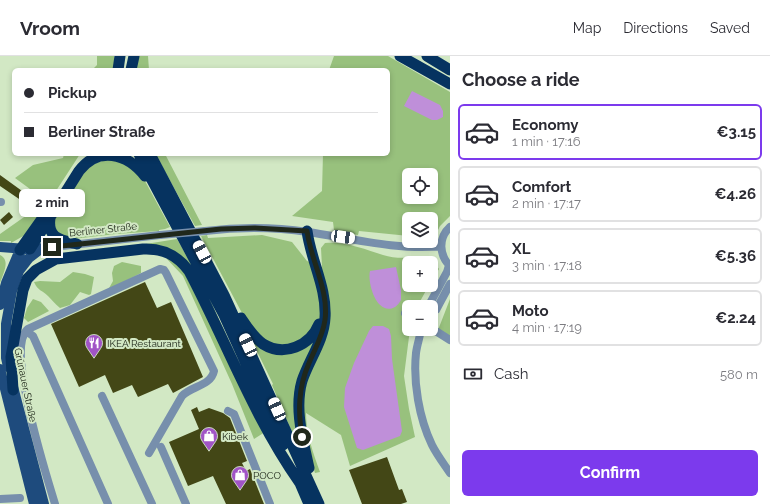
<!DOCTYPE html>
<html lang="en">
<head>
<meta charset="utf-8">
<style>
	body { margin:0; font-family:Raleway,sans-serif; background:#f2f2f3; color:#2b2b33; height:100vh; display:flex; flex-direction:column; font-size:15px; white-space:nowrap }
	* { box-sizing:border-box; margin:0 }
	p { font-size:13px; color:#7c7c81 }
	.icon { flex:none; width:22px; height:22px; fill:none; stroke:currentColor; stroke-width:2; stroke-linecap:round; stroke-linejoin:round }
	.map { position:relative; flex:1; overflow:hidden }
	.panel { display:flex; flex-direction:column; background:#fff; width:320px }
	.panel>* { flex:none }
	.hud { position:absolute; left:12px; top:12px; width:378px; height:88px; border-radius:6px; box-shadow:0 2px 6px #0003; display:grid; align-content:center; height:88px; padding:0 12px; background:#fff }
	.buttons { position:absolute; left:402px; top:112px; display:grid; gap:8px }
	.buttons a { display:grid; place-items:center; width:36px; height:36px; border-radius:6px; background:#fff; box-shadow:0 2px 6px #0003; font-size:20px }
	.end { position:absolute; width:18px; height:18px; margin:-9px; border:5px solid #20281b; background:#fff; box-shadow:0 0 0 2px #fff }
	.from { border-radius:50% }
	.bubble { position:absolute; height:28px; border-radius:6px; background:#fff; box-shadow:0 2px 6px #0003; font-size:13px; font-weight:700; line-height:28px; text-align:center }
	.car { position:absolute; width:12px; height:24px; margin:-12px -6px; border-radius:5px; box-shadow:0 0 3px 1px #0007; background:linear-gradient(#fff 24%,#345 0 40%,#fff 0 76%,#345 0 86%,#fff 0) }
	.hud b { display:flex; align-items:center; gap:14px; height:38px; font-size:15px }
	.hud b+b { border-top:1px solid #e1e1e2 }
	.hud i { width:10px; height:10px; background:#2b2b33 }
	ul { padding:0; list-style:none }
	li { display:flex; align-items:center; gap:12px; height:56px; margin:0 8px 6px; padding:0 4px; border:2px solid #e1e1e2; border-radius:6px }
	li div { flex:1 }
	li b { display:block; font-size:15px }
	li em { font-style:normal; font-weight:700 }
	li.on { border-color:#7c3aed }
	li>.icon { width:36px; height:36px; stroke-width:1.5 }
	h2 { padding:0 12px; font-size:18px; line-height:48px }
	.pay { display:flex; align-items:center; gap:10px; height:44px; padding:0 12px; font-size:15px }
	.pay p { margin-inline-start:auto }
	.action { display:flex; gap:8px; margin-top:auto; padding:8px 12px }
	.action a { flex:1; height:46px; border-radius:6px; background:#7c3aed; color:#fff; font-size:16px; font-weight:700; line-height:46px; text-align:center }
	header { display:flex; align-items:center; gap:24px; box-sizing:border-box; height:56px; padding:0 20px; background:#fff; border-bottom:1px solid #e1e1e2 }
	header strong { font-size:19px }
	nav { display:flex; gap:22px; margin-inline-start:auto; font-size:14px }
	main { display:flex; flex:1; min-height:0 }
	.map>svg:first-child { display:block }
</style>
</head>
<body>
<header>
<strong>Vroom</strong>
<nav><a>Map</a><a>Directions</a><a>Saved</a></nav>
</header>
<main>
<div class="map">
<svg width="450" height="448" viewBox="0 0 450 448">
	<rect width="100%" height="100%" fill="#d2e8c4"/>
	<!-- green -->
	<path fill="#98c17d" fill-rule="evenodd" d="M97,0H114V14H60L93,13L97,9Z
		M137,0H148L149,14H136Z
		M334,0H388L450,36V160L440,170L434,182L431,184V163H409V180L359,175L358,179L334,174L333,166L292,160L322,135L323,98H388V14H329ZM409,119H431V141H409Z
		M64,98H80L41,158L25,179L11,187V185H0V178L44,147L45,144L15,122L33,109L63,102Z
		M156,98H165L202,169L195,170L163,112Z
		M113,102L138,116L145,125L170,171L165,173L159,174V175L116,178L73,183L58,180L52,162L85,110Z
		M207,179L208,182L262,179L292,186L307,205L322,211L321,192L325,187C344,185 365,193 383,199C398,204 415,201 430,200L439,213L431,226V207H409V229H429L417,251H409V273H410L404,320L409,353L415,381L350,410L341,379L306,357C306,377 313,397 320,416L315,417C306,389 298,355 307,326C311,310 319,295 325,279L295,289H272L250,272L201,180Z
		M177,183L204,231L272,376L188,209L133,190Z
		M0,199C11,204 3,218 0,227Z
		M166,202L180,208L265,376L254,383L232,328L183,220Z
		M122,206L141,210V217L108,234L113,225L112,217L114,210Z
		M73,216L85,218L94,221L91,238L89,239L80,236L70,249L60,252C55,248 52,244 48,240C42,234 38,235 34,226L40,225L60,226Z
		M33,243L41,246L49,255L28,266L24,262L27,252Z
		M450,243V282L438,274Z
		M318,279L300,321L303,393L297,388L272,329L273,328L251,283L271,295Z"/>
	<!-- water -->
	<path fill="#bf8fd9" d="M412,35L440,49L443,55V61L437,64H432L404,50Z
		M396,211L401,234V244C400,246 397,250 395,251C377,261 367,227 370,215Z
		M373,270H383L389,273L391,280L392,303L402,375L400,380L363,394L357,392L344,351L345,332L354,307L369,275Z"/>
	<!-- building -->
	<path fill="#434716" d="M0,119L29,140L25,147L0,130Z
		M9,156L13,161L4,169L0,164Z
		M145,226L157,252L171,246L203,321L173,337L168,328L138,341L132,329L113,337L105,319L79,331L51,268Z
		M197,351L199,356L209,352L223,357L230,362L247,405L242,407L246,415L250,413L264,448H226L213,420L188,430L169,386L199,373L191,354Z
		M387,401L399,434L402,433L407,446L401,448H362L349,414Z"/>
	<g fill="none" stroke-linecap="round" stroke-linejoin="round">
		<!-- minor -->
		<path stroke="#778fac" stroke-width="8" d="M0,146H1
			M450,171C438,182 439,199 450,210
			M205,175C239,171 274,171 308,176C348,182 402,195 441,190
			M36,193L160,179
			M428,251L447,216L449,209
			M405,257L409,258
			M431,258L436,254L450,228
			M431,272L450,284
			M421,273C420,281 417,289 416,297C413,326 419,362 432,389C437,399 444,408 450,417
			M26,275L33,280L108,448
			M102,340L152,448
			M228,355L234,358L270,448
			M161,391L186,448
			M0,443L20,442
			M55,448C47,421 5,291 28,273L160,213L164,214L166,217L214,315C211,330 191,330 182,340L149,397"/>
		<!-- major -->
		<path stroke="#1e4b7d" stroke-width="10" d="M0,191L26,193
			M19,215L29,202L42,192
			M0,249L6,227L19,196
			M8,311L6,302V268L12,235L19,215L20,194
			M0,313L34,448
			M12,327L44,448"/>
		<!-- highway -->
		<path stroke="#063360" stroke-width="11" d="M400,0L450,28
			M427,0L450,14
			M118,14L120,0
			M131,14L134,0
			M139,98L145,111L224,259L283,389
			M150,98L224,239L319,448
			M50,162C47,183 61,184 77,188
			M307,175C311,205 327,232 325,262C324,284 309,304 302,325C294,353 303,384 309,412
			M30,193L79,115C98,90 127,97 145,120
			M20,194L42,163
			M241,262C247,271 253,281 263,288C284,301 310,290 319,268
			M13,334L11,301L23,234L27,223L36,214L56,203L143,193C163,192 177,199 189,215C226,285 254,362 300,427
			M297,420L309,448"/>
		<!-- minor-bridge -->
		<path stroke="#778fac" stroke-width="8" d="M160,179L205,175"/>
	</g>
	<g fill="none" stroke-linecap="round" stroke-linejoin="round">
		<!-- route -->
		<path stroke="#20281b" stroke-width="5" d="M52,191L221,173L255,172L307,175C311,205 329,234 325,264C323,279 315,293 309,307C298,332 298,355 302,381"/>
	</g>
	<!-- icons -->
	<defs>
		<symbol id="restaurant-pin" viewBox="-11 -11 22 30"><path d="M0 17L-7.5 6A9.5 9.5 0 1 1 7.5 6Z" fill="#a154c6" stroke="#d2e8c4"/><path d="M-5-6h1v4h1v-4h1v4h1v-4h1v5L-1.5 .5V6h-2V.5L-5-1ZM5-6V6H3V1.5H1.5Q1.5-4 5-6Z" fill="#fff"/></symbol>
		<symbol id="shop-pin" viewBox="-11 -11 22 30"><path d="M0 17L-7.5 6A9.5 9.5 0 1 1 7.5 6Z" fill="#a154c6" stroke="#d2e8c4"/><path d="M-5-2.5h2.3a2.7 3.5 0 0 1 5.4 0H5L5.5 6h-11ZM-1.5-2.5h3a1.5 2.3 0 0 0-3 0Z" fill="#fff"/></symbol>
	</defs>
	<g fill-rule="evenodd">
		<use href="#restaurant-pin" x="84" y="277" width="20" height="27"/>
		<use href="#shop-pin" x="199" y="370" width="20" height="27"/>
		<use href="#shop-pin" x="230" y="409" width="20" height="27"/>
	</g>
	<g text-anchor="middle" stroke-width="4" stroke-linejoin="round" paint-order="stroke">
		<!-- street labels -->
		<g font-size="10" fill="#20281b" stroke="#d2e8c4">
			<text transform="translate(103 173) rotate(-6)" y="4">Berliner Straße</text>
			<text transform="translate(26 329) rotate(78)" y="4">Grünauer Straße</text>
		</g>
		<!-- poi labels -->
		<g font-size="10" fill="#20281b" stroke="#d2e8c4" text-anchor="start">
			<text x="107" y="291">IKEA Restaurant</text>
			<text x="222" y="384">Kibek</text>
			<text x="253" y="423">POCO</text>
		</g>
	</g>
</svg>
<div class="buttons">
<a><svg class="icon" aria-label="locate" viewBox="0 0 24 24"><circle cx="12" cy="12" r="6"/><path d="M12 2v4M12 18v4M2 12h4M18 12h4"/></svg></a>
<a><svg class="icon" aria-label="layers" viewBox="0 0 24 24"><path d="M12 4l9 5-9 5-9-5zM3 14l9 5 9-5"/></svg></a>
<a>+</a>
<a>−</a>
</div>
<i class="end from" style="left:302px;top:381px"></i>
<i class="end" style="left:52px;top:191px"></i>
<div class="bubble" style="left:19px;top:133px;width:66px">2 min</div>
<i class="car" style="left:343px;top:181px;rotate:98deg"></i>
<i class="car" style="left:202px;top:196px;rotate:332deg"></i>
<i class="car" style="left:248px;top:289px;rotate:335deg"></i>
<i class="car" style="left:277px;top:353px;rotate:336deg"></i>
<div class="hud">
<b><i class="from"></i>Pickup</b>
<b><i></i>Berliner Straße</b>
</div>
</div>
<section class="panel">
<h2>Choose a ride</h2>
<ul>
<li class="on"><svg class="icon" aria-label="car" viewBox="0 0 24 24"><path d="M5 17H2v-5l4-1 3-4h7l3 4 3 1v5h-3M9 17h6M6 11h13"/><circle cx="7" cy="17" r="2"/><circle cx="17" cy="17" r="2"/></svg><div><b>Economy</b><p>1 min · 17:16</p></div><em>€3.15</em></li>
<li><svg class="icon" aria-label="car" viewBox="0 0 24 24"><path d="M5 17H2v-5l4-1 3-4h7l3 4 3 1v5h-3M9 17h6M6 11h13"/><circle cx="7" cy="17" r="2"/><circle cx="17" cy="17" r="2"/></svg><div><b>Comfort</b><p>2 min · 17:17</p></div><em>€4.26</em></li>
<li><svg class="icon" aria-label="car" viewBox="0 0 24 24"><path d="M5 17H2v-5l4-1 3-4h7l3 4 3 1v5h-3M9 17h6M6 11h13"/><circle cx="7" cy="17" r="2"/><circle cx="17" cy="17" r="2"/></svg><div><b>XL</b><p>3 min · 17:18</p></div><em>€5.36</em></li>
<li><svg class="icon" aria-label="car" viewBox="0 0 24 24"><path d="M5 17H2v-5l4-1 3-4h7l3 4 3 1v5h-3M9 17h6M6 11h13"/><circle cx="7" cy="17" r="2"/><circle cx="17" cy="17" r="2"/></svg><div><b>Moto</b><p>4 min · 17:19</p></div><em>€2.24</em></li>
</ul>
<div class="pay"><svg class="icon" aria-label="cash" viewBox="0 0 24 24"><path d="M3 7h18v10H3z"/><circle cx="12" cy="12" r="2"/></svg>Cash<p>580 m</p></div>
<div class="action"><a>Confirm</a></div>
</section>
</main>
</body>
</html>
